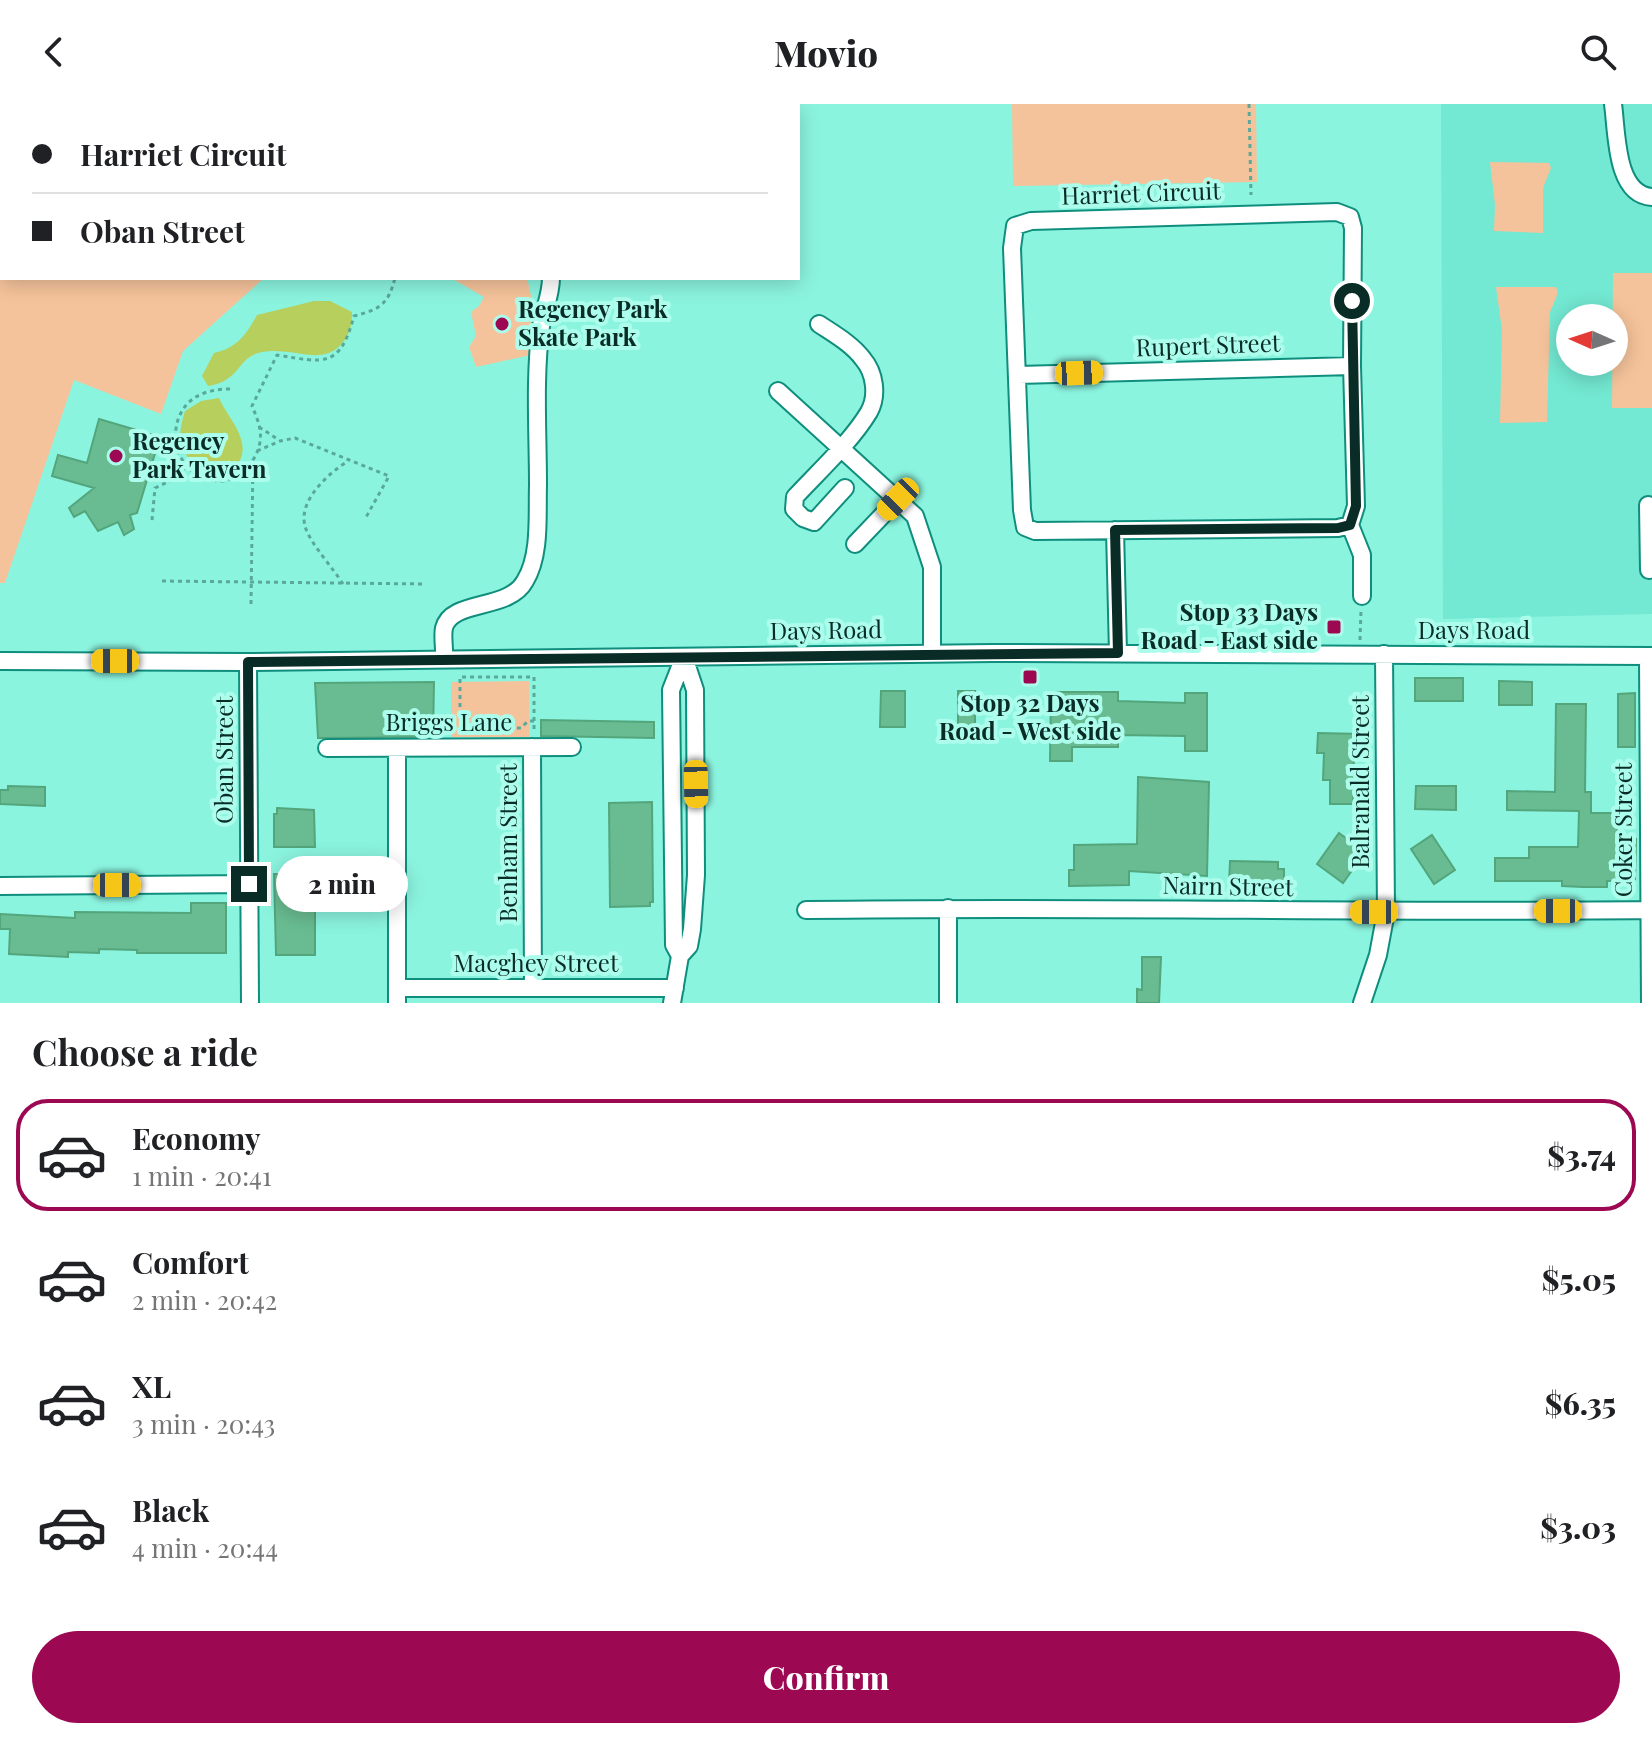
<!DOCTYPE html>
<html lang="en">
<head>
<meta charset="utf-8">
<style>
	body { margin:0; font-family:"Playfair Display",serif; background:#f6f6f6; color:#202124; height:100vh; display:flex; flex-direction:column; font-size:30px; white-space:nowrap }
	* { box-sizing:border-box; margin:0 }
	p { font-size:26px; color:#757577 }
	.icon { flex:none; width:44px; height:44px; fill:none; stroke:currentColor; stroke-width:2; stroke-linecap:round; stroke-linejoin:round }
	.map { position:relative; height:899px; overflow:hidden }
	.side { display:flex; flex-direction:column; background:#fff; flex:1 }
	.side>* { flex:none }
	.guide { position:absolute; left:0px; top:0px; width:800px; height:176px; box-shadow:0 4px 20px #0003; display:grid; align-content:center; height:176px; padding:0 32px; background:#fff }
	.needle { width:52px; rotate:273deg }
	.buttons { position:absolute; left:1556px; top:200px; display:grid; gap:16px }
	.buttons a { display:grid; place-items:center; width:72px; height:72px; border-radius:50%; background:#fff; box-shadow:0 4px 20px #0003; font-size:40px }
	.end { position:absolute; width:36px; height:36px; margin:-18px; border:10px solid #092c26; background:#fff; box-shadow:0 0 0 4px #fff }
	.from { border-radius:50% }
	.bubble { position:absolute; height:56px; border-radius:28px; background:#fff; box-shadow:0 4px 20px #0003; font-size:26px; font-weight:800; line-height:56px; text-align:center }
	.car { position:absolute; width:24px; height:48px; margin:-24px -12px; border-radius:10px; box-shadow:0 0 6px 2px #0007; background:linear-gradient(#f5c518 24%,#345 0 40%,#f5c518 0 76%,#345 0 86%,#f5c518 0) }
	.guide b { display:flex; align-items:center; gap:28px; height:76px; font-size:30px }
	.guide b+b { border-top:2px solid #e0e0e0 }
	.guide i { width:20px; height:20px; background:#202124 }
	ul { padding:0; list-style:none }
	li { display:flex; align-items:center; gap:24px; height:112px; margin:0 16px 12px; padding:0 16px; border:4px solid transparent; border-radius:32px }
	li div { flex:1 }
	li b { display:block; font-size:30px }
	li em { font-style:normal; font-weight:800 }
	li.active { border-color:#9d0853 }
	li>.icon { width:72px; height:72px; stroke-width:1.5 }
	h2 { padding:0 32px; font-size:36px; line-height:96px }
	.primary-button { display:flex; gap:16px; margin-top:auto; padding:16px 32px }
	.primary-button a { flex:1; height:92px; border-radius:48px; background:#9d0853; color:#fff; font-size:32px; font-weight:800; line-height:92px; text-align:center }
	header { display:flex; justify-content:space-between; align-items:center; height:104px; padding:0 32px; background:#fff; font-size:36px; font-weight:800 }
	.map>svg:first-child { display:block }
</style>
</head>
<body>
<header><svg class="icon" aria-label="back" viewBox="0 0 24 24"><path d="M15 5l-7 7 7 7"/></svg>Movio<svg class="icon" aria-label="search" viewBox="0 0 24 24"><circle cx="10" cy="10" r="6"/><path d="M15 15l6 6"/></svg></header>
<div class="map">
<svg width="1652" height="899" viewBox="0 0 1652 899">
	<rect width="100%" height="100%" fill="#8bf4df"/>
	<!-- built -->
	<path fill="#73e8d2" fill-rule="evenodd" d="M1441,0H1652V510L1443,515ZM1570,214H1614V258H1570Z"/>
	<!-- green -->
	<path fill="#f5c39b" d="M0,0H521L2,2V174H264L183,247L161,310L74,276L5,479H0Z
		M1012,0H1256L1257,78L1013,82Z
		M1490,58L1549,59L1551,64L1543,84V129L1494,127L1495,101Z
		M1613,169H1652V304H1612Z
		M451,174H527L532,196L530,234L540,239V249L476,263L469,243L476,232L471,208L479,202L484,193Z
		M1496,183H1556L1558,189L1550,208L1547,318L1500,319L1502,226Z
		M529,577V633H451V578Z"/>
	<!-- water -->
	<path fill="#b7cf5d" d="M314,197H330L352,208C352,218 351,228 344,237C322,266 292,240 258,249C237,255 240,277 208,282L202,272L214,249C237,244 246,231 257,211Z
		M219,294C227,313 252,336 239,358C232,371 220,371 206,370C180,349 175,340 185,307L201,297Z"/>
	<!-- building -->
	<path fill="#69bc91" stroke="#53a57c" stroke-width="2" d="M99,315L160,333L137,409L130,411L134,425L124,431L118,418L98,427L85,407L74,413L69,404L94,384L52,372L58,351L87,359Z
		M1415,574H1463V597H1415Z
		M1499,577L1532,578V601H1499Z
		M434,578L433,633L318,634L315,579Z
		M881,587H905V623H880Z
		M958,587H975V626H958Z
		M1051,588H1118V597L1185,599V589H1207V647H1185V632L1118,631V643H1072V657H1050Z
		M1635,589V643H1618V590Z
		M1556,600H1586L1585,688H1591V709H1618L1617,735H1636L1635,777H1607V783H1583L1562,782V777H1495V754H1529V743H1578L1579,707L1507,706V687L1555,688Z
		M541,616L654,618V634L541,632Z
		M1318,629L1362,630L1361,650H1354L1353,700H1330V676H1323L1324,649H1317Z
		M1138,673L1209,678L1207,772L1129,767V781L1069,782V766H1074V741L1137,740Z
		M8,682L45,683V702L0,700V686H8Z
		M1416,682H1456V706L1415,705Z
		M652,698L653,798H650V802L610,803L609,699Z
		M277,704L314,706L315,743H274V710H277Z
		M1339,729L1365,748L1343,779L1317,760Z
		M1432,731L1455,766L1434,780L1411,745Z
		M1230,757L1278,758V765H1284V781L1229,780Z
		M274,770H315V851H276Z
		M191,799H226V849H137V846L99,845V849L68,848V853L9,850L10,825H0V810L75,814V808L191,809Z
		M1142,853H1161L1159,899H1137V885L1142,886Z"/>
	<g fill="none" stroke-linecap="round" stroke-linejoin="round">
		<defs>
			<path id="minor" d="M1613,0C1617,28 1615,91 1652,93
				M583,2L593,0
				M1337,108L1350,113L1353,124L1352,262L1356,402L1350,421L1338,424L1035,427L1025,423L1022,406L1012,144L1015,122L1031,117Z
				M819,220C834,230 852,240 863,255C875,269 878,292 869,308C851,338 818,368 795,393L794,405L803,414L814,418L845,384
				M1018,271L1352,262
				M778,287L915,412L932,463V550
				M1648,401L1649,466
				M1350,421L1362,451V492
				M1115,426L1118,549
				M855,440L898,395
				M1648,552L1650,899
				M444,555C445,546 442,533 444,524C451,495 509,507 525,477C541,451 537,411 538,381C538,329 534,274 541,222C544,205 551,191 551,174
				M0,557L248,558L993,549L1652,552
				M248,558L250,899
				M532,643L533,884
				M327,644L572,643
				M0,782L249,780
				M806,806C1087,802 1368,809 1648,806
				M680,852L689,842L692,825L696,771L695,586L684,553
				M680,852L674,841L671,586L684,553
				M397,884H675
				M397,899V644
				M672,899L680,852
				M948,899V804
				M1362,899L1378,851L1386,808L1384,550"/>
		</defs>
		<!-- minor casing -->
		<use href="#minor" stroke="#0f8e7d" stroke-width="20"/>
		<!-- path -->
		<path stroke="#5aa899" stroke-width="3" stroke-dasharray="4 4" stroke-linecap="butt" d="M1249,0L1251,91
			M230,285C209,285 188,291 179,313C168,341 184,374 217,377C237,379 257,358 260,338C262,325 257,314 252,302L277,251C325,259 340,264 354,212C380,205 388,201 395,174
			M259,323L279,336
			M257,347L280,337L295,334L389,372L365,415
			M152,416L155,384L176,374L186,362
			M162,477L425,480
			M343,480C333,464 309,438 305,422C298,396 329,369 348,357
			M251,500L253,355
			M1360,536L1361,507
			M534,617H528L521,624H477L460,607V573H534V628"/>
		<!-- minor -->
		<use href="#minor" stroke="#fff" stroke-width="16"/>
	</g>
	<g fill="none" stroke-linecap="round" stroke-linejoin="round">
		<!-- route -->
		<path stroke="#092c26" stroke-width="10" d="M249,780L248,558L1118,549L1115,426L1338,424L1350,421L1356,402L1352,197"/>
	</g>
	<!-- markers -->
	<g fill="#9d0853" stroke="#acfdec" stroke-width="3">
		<circle cx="502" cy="220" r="8"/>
		<circle cx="116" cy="352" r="8"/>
		<rect x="1326" y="515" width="16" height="16" rx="4"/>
		<rect x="1022" y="565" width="16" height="16" rx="4"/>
	</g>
	<g text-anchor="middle" stroke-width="8" stroke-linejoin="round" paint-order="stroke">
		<!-- street labels -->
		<g font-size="24" fill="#092c26" stroke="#acfdec">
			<text transform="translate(1141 90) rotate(-2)" y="8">Harriet Circuit</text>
			<text transform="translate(1208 242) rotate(-2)" y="8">Rupert Street</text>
			<text transform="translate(826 527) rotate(-1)" y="8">Days Road</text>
			<text x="1474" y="535">Days Road</text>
			<text x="449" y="627">Briggs Lane</text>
			<text transform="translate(225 656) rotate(-90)" y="8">Oban Street</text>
			<text transform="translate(1361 678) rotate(-90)" y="8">Balranald Street</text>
			<text transform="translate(1624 726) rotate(-90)" y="8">Coker Street</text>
			<text transform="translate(509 739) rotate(-90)" y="8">Benham Street</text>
			<text transform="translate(1228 783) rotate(1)" y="8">Nairn Street</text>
			<text x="536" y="868">Macghey Street</text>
		</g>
		<!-- poi labels -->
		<g font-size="24" font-weight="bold" fill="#092c26" stroke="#acfdec" text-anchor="start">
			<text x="518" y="214">Regency Park<tspan x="518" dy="28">Skate Park</tspan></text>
			<text x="132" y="346">Regency<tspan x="132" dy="28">Park Tavern</tspan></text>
			<text x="1318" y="517" text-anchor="end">Stop 33 Days<tspan x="1318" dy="28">Road - East side</tspan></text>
			<text x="1030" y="608" text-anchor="middle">Stop 32 Days<tspan x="1030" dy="28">Road - West side</tspan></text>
		</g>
	</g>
</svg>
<div class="buttons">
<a><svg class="needle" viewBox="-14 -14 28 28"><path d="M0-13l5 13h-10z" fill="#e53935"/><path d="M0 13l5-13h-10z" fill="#757577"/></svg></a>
</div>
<i class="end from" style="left:1352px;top:197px"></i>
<i class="end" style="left:249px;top:780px"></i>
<div class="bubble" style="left:276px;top:752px;width:132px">2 min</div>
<i class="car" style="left:1079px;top:269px;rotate:88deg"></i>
<i class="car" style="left:898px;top:395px;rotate:224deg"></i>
<i class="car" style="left:115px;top:557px;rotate:270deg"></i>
<i class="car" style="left:696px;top:680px;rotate:179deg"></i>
<i class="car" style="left:117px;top:781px;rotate:90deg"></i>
<i class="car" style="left:1558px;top:807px;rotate:270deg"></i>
<i class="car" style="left:1374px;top:808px;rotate:270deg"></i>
<div class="guide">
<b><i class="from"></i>Harriet Circuit</b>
<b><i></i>Oban Street</b>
</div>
</div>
<section class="side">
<h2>Choose a ride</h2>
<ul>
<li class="active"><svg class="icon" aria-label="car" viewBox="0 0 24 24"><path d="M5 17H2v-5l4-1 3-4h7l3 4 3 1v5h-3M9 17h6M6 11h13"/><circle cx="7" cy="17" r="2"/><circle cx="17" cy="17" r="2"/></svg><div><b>Economy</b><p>1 min · 20:41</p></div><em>$3.74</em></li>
<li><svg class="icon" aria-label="car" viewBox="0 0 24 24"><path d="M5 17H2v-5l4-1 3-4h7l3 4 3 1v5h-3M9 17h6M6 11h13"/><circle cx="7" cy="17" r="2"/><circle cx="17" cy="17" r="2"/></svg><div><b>Comfort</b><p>2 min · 20:42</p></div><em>$5.05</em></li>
<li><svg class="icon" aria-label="car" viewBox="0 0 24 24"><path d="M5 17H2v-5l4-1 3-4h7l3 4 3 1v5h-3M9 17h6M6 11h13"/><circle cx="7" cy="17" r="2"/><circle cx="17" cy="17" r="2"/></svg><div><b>XL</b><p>3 min · 20:43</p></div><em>$6.35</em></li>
<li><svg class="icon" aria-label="car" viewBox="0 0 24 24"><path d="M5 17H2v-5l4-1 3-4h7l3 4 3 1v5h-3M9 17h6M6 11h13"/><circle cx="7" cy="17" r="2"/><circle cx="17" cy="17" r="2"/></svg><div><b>Black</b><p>4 min · 20:44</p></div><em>$3.03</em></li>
</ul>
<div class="primary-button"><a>Confirm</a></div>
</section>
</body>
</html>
